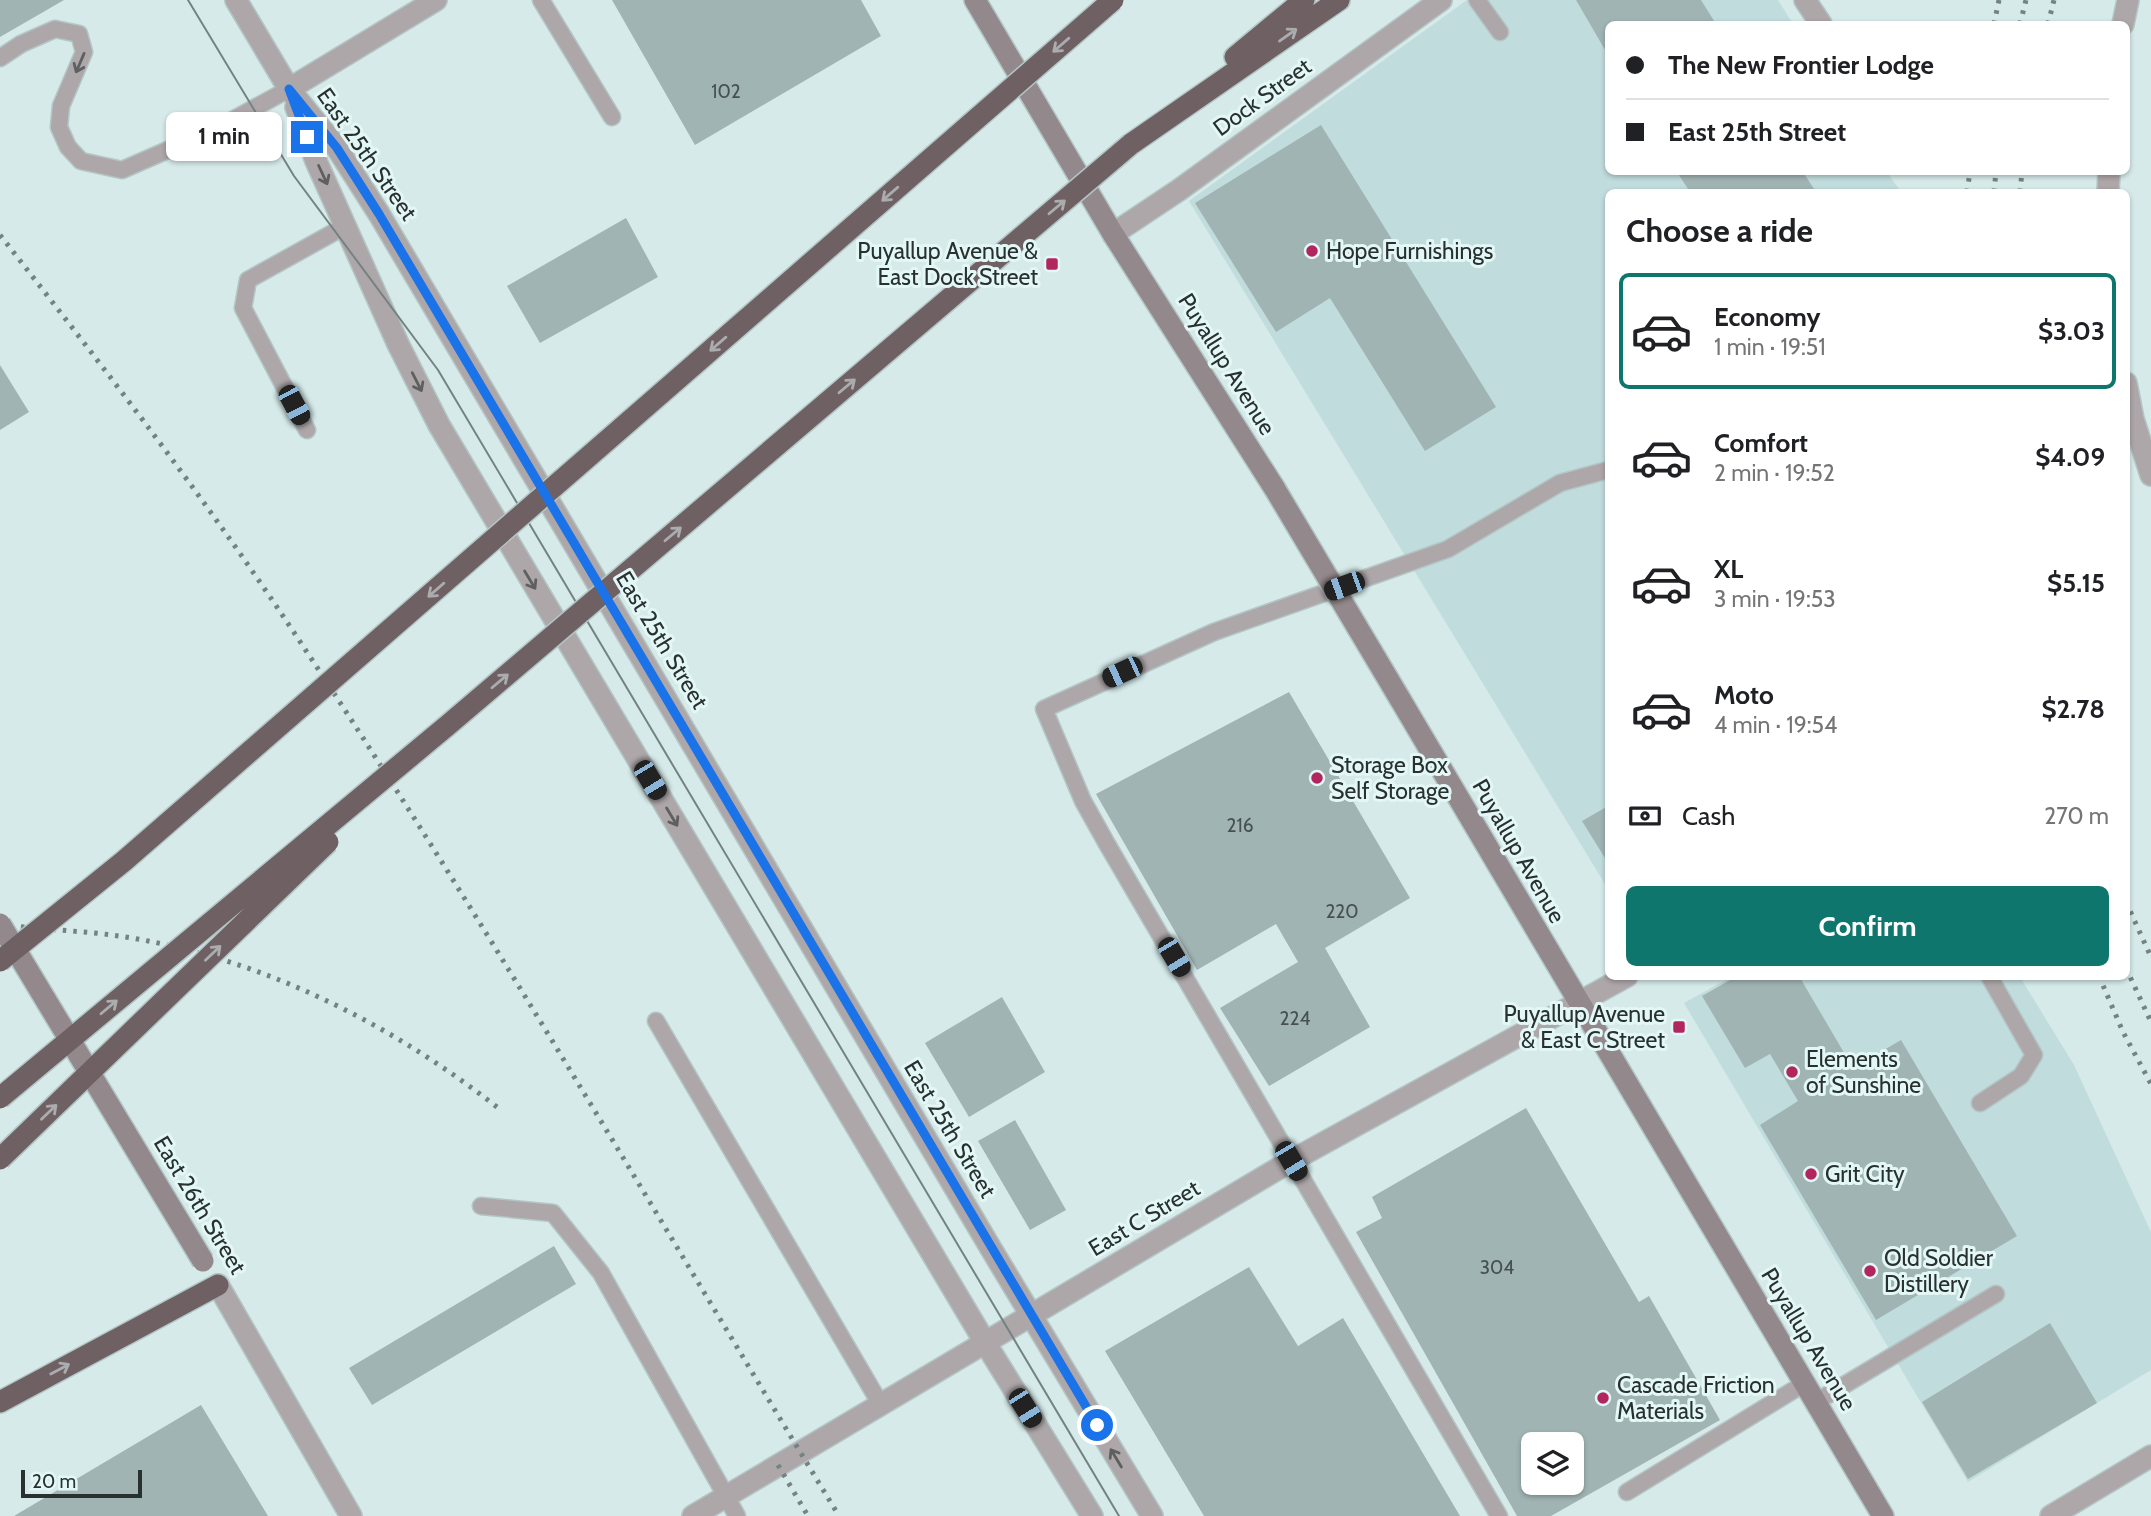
<!DOCTYPE html>
<html lang="en">
<head>
<meta charset="utf-8">
<style>
	body { margin:0; font-family:Cabin,sans-serif; background:#f2f2f2; color:#202124; height:100vh; display:flex; flex-direction:column; font-size:26px; white-space:nowrap }
	* { box-sizing:border-box; margin:0 }
	p { font-size:23px; color:#757577 }
	.icon { flex:none; width:38px; height:38px; fill:none; stroke:currentColor; stroke-width:2; stroke-linecap:round; stroke-linejoin:round }
	.map { position:relative; flex:1; overflow:hidden }
	.side { position:absolute; left:1605px; top:189px; width:525px; height:791px; display:flex; flex-direction:column; background:#fff; border-radius:10px; box-shadow:0 2px 5px #0004 }
	.side>* { flex:none }
	.banner { position:absolute; left:1605px; top:21px; width:525px; height:154px; border-radius:10px; box-shadow:0 2px 5px #0004; display:grid; align-content:center; height:154px; padding:0 21px; background:#fff }
	.controls { position:absolute; left:1521px; top:1432px; display:grid; gap:14px }
	.controls a { display:grid; place-items:center; width:63px; height:63px; border-radius:10px; background:#fff; box-shadow:0 2px 5px #0004; font-size:35px }
	.scale { position:absolute; left:21px; bottom:18px; width:121px; box-sizing:border-box; padding-left:7px; border:4px solid #293030; border-top:0; font-size:19px; line-height:24px; white-space:nowrap; color:#293030; -webkit-text-stroke:5px #e4f7f7; paint-order:stroke }
	.end { position:absolute; width:32px; height:32px; margin:-16px; border:9px solid #1a73e8; background:#fff; box-shadow:0 0 0 4px #fff }
	.from { border-radius:50% }
	.bubble { position:absolute; height:49px; border-radius:10px; background:#fff; box-shadow:0 2px 5px #0004; font-size:23px; font-weight:700; line-height:49px; text-align:center }
	.car { position:absolute; width:21px; height:42px; margin:-21px -10px; border-radius:9px; box-shadow:0 0 5px 2px #0007; background:linear-gradient(#222 24%,#8ab4d8 0 40%,#222 0 76%,#8ab4d8 0 86%,#222 0) }
	.banner b { display:flex; align-items:center; gap:24px; height:66px; font-size:26px }
	.banner b+b { border-top:2px solid #e0e0e0 }
	.banner i { width:18px; height:18px; background:#202124 }
	ul { padding:0; list-style:none }
	li { display:flex; align-items:center; gap:21px; height:116px; margin:0 14px 10px; padding:0 7px; border:4px solid transparent; border-radius:10px }
	li div { flex:1 }
	li b { display:block; font-size:26px }
	li em { font-style:normal; font-weight:700 }
	li.selected { border-color:#0f766e }
	li>.icon { width:63px; height:63px; stroke-width:1.5 }
	h2 { padding:0 21px; font-size:32px; line-height:84px }
	.pay { display:flex; align-items:center; gap:18px; height:77px; padding:0 21px; font-size:26px }
	.pay p { margin-inline-start:auto }
	.button { display:flex; gap:14px; margin-top:auto; padding:14px 21px }
	.button a { flex:1; height:80px; border-radius:10px; background:#0f766e; color:#fff; font-size:28px; font-weight:700; line-height:80px; text-align:center }
	.map>svg:first-child { display:block }
</style>
</head>
<body>
<div class="map">
<svg width="2151" height="1516" viewBox="0 0 2151 1516">
	<rect width="100%" height="100%" fill="#d6eaea"/>
	<!-- built -->
	<path fill="#c1dcdd" d="M1467,0H1778L1793,24H1608V172H1887L1901,192H1608V889L1189,201Z
		M1731,977H2020L2074,1065L2151,1232V1370L1968,1482L1684,1003Z"/>
	<!-- building -->
	<path fill="#a1b4b4" fill-rule="evenodd" d="M0,0H64L0,37Z
		M612,0H861L881,36L695,145Z
		M1576,0H1701L1716,24H1608V55Z
		M1321,125L1496,407L1425,451L1330,298L1276,332L1195,203Z
		M1677,172H1803L1816,192H1690Z
		M626,218L658,277L540,343L507,286Z
		M0,365L29,412L0,430Z
		M1289,692L1410,898L1325,948L1370,1027L1269,1086L1220,1008L1298,962L1276,924L1197,970L1096,794Z
		M1608,806V863L1582,821Z
		M1737,976H1799L1853,1068L1901,1040L2017,1236L1876,1320L1760,1125L1798,1101L1770,1054L1745,1068L1702,996Z
		M1002,997L1045,1072L969,1117L925,1043Z
		M1526,1108L1639,1302L1649,1296L1720,1420L1551,1516H1517L1356,1232L1382,1218L1372,1197ZM1533,1444H1572V1482H1533Z
		M1015,1120L1066,1210L1030,1230L978,1141Z
		M554,1246L576,1284L372,1405L349,1368Z
		M1249,1267L1298,1346L1343,1318L1460,1516H1204L1105,1351Z
		M2050,1323L2097,1403L1968,1479L1922,1402Z
		M201,1405L268,1516H14Z"/>
	<g fill="none" stroke-linecap="round" stroke-linejoin="round">
		<defs>
			<path id="service" d="M541,0L612,117
				M1477,0L1500,32
				M0,58L21,44L55,29L79,34L84,52L61,106L59,127L68,147L81,161L122,170L218,128L289,89
				M307,430L243,308L248,280L347,225
				M656,1021L881,1405
				M1980,1103L2021,1076L2034,1055L1989,976
				M481,1206L553,1213L601,1273L737,1516
				M1816,1402L1996,1294
				M1627,1492L1805,1383
				M1499,1516L1107,844L1083,801L1044,709L1214,632L1448,549L1560,483L1608,470"/>
			<path id="minor" d="M1805,0L1821,24
				M1113,234L1179,190L1441,0
				M693,1516L1291,1161L1627,976"/>
			<path id="tertiary" d="M236,0L289,89L337,148L379,214L990,1247L1152,1516
				M2123,24L2128,0
				M289,89L436,0
				M296,107L316,161L398,344L439,425L986,1344L1092,1516
				M2108,192L2109,172
				M2126,383L2133,419L2151,475
				M218,1285L351,1516
				M2051,1516L2151,1456"/>
			<path id="secondary" d="M975,0L1113,234L1275,489
				M1400,699L1883,1516"/>
			<path id="motorway" d="M1235,57L1304,0
				M1131,144L1339,0
				M0,1402L218,1285"/>
		</defs>
		<!-- service casing -->
		<use href="#service" stroke="#b3c5c5" stroke-width="19"/>
		<!-- minor casing -->
		<use href="#minor" stroke="#b3c5c5" stroke-width="24"/>
		<!-- tertiary casing -->
		<use href="#tertiary" stroke="#b3c5c5" stroke-width="24"/>
		<!-- secondary casing -->
		<use href="#secondary" stroke="#b3c5c5" stroke-width="24"/>
		<!-- motorway casing -->
		<use href="#motorway" stroke="#b3c5c5" stroke-width="24"/>
		<!-- service -->
		<use href="#service" stroke="#aea7a9" stroke-width="16"/>
		<!-- minor -->
		<use href="#minor" stroke="#aea7a9" stroke-width="21"/>
		<!-- tertiary -->
		<use href="#tertiary" stroke="#aea7a9" stroke-width="21"/>
		<!-- secondary -->
		<use href="#secondary" stroke="#93888b" stroke-width="21"/>
		<!-- motorway -->
		<use href="#motorway" stroke="#6f6064" stroke-width="21"/>
		<!-- tram -->
		<path stroke="#758282" stroke-width="2" d="M188,0L294,176L438,370L1119,1516"/>
		<!-- rail -->
		<path stroke="#758282" stroke-width="5" stroke-dasharray="3.5 7" stroke-linecap="butt" d="M1994,24L1999,0
			M2020,24L2026,0
			M2048,24L2054,0
			M1967,192L1970,172
			M1994,192L1996,172
			M2020,192L2022,172
			M0,235C101,364 202,494 293,631C485,920 659,1220 839,1516
			M2126,902L2151,957
			M0,927L14,926C49,930 85,931 119,936C260,957 391,1023 502,1111
			M2126,968L2151,1022
			M2099,976L2123,1032L2151,1084
			M778,1465L808,1516"/>
		<defs>
			<path id="secondary-bridge" d="M1275,489L1400,699
				M0,924L203,1261"/>
			<path id="motorway-bridge" d="M0,961L124,861L1113,0
				M0,1098L448,725L1131,144
				M0,1159L328,842"/>
		</defs>
		<!-- secondary-bridge casing -->
		<use href="#secondary-bridge" stroke="#b3c5c5" stroke-width="24" stroke-linecap="butt"/>
		<!-- motorway-bridge casing -->
		<use href="#motorway-bridge" stroke="#b3c5c5" stroke-width="24" stroke-linecap="butt"/>
		<!-- secondary-bridge -->
		<use href="#secondary-bridge" stroke="#93888b" stroke-width="21"/>
		<!-- motorway-bridge -->
		<use href="#motorway-bridge" stroke="#6f6064" stroke-width="21"/>
	</g>
	<!-- one-way arrows -->
	<defs><path id="oneway-shaft" d="M-6 0H5M1.5-3L5.5 0L1.5 3" fill="none" stroke-width="1.6" stroke-linecap="round" stroke-linejoin="round" transform="scale(1.75)"/></defs>
	<g stroke="#aaacae">
		<use href="#oneway-shaft" transform="translate(1288 35) rotate(-35)"/>
		<use href="#oneway-shaft" transform="translate(1061 45) rotate(139)"/>
		<use href="#oneway-shaft" transform="translate(890 194) rotate(139)"/>
		<use href="#oneway-shaft" transform="translate(1057 207) rotate(-40)"/>
		<use href="#oneway-shaft" transform="translate(718 344) rotate(139)"/>
		<use href="#oneway-shaft" transform="translate(847 386) rotate(-40)"/>
		<use href="#oneway-shaft" transform="translate(673 534) rotate(-40)"/>
		<use href="#oneway-shaft" transform="translate(436 590) rotate(139)"/>
		<use href="#oneway-shaft" transform="translate(500 681) rotate(-40)"/>
		<use href="#oneway-shaft" transform="translate(213 953) rotate(-44)"/>
		<use href="#oneway-shaft" transform="translate(109 1007) rotate(-40)"/>
		<use href="#oneway-shaft" transform="translate(49 1112) rotate(-44)"/>
		<use href="#oneway-shaft" transform="translate(60 1369) rotate(-28)"/>
	</g>
	<g stroke="#5e6060">
		<use href="#oneway-shaft" transform="translate(80 63) rotate(113)"/>
		<use href="#oneway-shaft" transform="translate(323 175) rotate(65)"/>
		<use href="#oneway-shaft" transform="translate(417 382) rotate(63)"/>
		<use href="#oneway-shaft" transform="translate(530 580) rotate(59)"/>
		<use href="#oneway-shaft" transform="translate(672 817) rotate(59)"/>
		<use href="#oneway-shaft" transform="translate(1116 1458) rotate(-121)"/>
	</g>
	<g fill="none" stroke-linecap="round" stroke-linejoin="round">
		<!-- route -->
		<path stroke="#1a73e8" stroke-width="9" d="M307,137L289,89L337,148L379,214L1097,1425"/>
	</g>
	<!-- markers -->
	<g fill="#b22660" stroke="#e4f7f7" stroke-width="2.5">
		<circle cx="1312" cy="251" r="7"/>
		<rect x="1045" y="257" width="14" height="14" rx="3.5"/>
		<circle cx="1317" cy="778" r="7"/>
		<rect x="1672" y="1020" width="14" height="14" rx="3.5"/>
		<circle cx="1792" cy="1072" r="7"/>
		<circle cx="1811" cy="1174" r="7"/>
		<circle cx="1870" cy="1271" r="7"/>
		<circle cx="1603" cy="1398" r="7"/>
	</g>
	<g text-anchor="middle" stroke-width="6" stroke-linejoin="round" paint-order="stroke">
		<!-- number labels -->
		<g font-size="19" fill="#475151">
			<text x="726" y="98">102</text>
			<text x="1240" y="832">216</text>
			<text x="1342" y="918">220</text>
			<text x="1295" y="1025">224</text>
			<text x="1497" y="1274">304</text>
		</g>
		<!-- street labels -->
		<g font-size="23" fill="#293030" stroke="#e4f7f7">
			<text transform="translate(1262 97) rotate(-36)" y="8">Dock Street</text>
			<text transform="translate(367 154) rotate(55)" y="8">East 25th Street</text>
			<text transform="translate(1227 364) rotate(58)" y="8">Puyallup Avenue</text>
			<text transform="translate(662 640) rotate(59)" y="8">East 25th Street</text>
			<text transform="translate(1519 851) rotate(60)" y="8">Puyallup Avenue</text>
			<text transform="translate(950 1129) rotate(59)" y="8">East 25th Street</text>
			<text transform="translate(200 1205) rotate(59)" y="8">East 26th Street</text>
			<text transform="translate(1144 1218) rotate(-31)" y="8">East C Street</text>
			<text transform="translate(1809 1339) rotate(59)" y="8">Puyallup Avenue</text>
		</g>
		<!-- poi labels -->
		<g font-size="23" fill="#293030" stroke="#e4f7f7" text-anchor="start">
			<text x="1038" y="259" text-anchor="end">Puyallup Avenue &amp;<tspan x="1038" dy="26">East Dock Street</tspan></text>
			<text x="1326" y="259">Hope Furnishings</text>
			<text x="1331" y="773">Storage Box<tspan x="1331" dy="26">Self Storage</tspan></text>
			<text x="1665" y="1022" text-anchor="end">Puyallup Avenue<tspan x="1665" dy="26">&amp; East C Street</tspan></text>
			<text x="1806" y="1067">Elements<tspan x="1806" dy="26">of Sunshine</tspan></text>
			<text x="1825" y="1182">Grit City</text>
			<text x="1884" y="1266">Old Soldier<tspan x="1884" dy="26">Distillery</tspan></text>
			<text x="1617" y="1393">Cascade Friction<tspan x="1617" dy="26">Materials</tspan></text>
		</g>
	</g>
</svg>
<div class="controls">
<a><svg class="icon" aria-label="layers" viewBox="0 0 24 24"><path d="M12 4l9 5-9 5-9-5zM3 14l9 5 9-5"/></svg></a>
</div>
<div class="scale">20 m</div>
<i class="end from" style="left:1097px;top:1425px"></i>
<i class="end" style="left:307px;top:137px"></i>
<div class="bubble" style="left:166px;top:112px;width:116px">1 min</div>
<i class="car" style="left:294px;top:405px;rotate:152deg"></i>
<i class="car" style="left:1344px;top:586px;rotate:250deg"></i>
<i class="car" style="left:1122px;top:672px;rotate:245deg"></i>
<i class="car" style="left:650px;top:780px;rotate:149deg"></i>
<i class="car" style="left:1174px;top:957px;rotate:149deg"></i>
<i class="car" style="left:1291px;top:1161px;rotate:149deg"></i>
<i class="car" style="left:1025px;top:1408px;rotate:148deg"></i>
<div class="banner">
<b><i class="from"></i>The New Frontier Lodge</b>
<b><i></i>East 25th Street</b>
</div>
<section class="side">
<h2>Choose a ride</h2>
<ul>
<li class="selected"><svg class="icon" aria-label="car" viewBox="0 0 24 24"><path d="M5 17H2v-5l4-1 3-4h7l3 4 3 1v5h-3M9 17h6M6 11h13"/><circle cx="7" cy="17" r="2"/><circle cx="17" cy="17" r="2"/></svg><div><b>Economy</b><p>1 min · 19:51</p></div><em>$3.03</em></li>
<li><svg class="icon" aria-label="car" viewBox="0 0 24 24"><path d="M5 17H2v-5l4-1 3-4h7l3 4 3 1v5h-3M9 17h6M6 11h13"/><circle cx="7" cy="17" r="2"/><circle cx="17" cy="17" r="2"/></svg><div><b>Comfort</b><p>2 min · 19:52</p></div><em>$4.09</em></li>
<li><svg class="icon" aria-label="car" viewBox="0 0 24 24"><path d="M5 17H2v-5l4-1 3-4h7l3 4 3 1v5h-3M9 17h6M6 11h13"/><circle cx="7" cy="17" r="2"/><circle cx="17" cy="17" r="2"/></svg><div><b>XL</b><p>3 min · 19:53</p></div><em>$5.15</em></li>
<li><svg class="icon" aria-label="car" viewBox="0 0 24 24"><path d="M5 17H2v-5l4-1 3-4h7l3 4 3 1v5h-3M9 17h6M6 11h13"/><circle cx="7" cy="17" r="2"/><circle cx="17" cy="17" r="2"/></svg><div><b>Moto</b><p>4 min · 19:54</p></div><em>$2.78</em></li>
</ul>
<div class="pay"><svg class="icon" aria-label="cash" viewBox="0 0 24 24"><path d="M3 7h18v10H3z"/><circle cx="12" cy="12" r="2"/></svg>Cash<p>270 m</p></div>
<div class="button"><a>Confirm</a></div>
</section>
</div>
</body>
</html>
